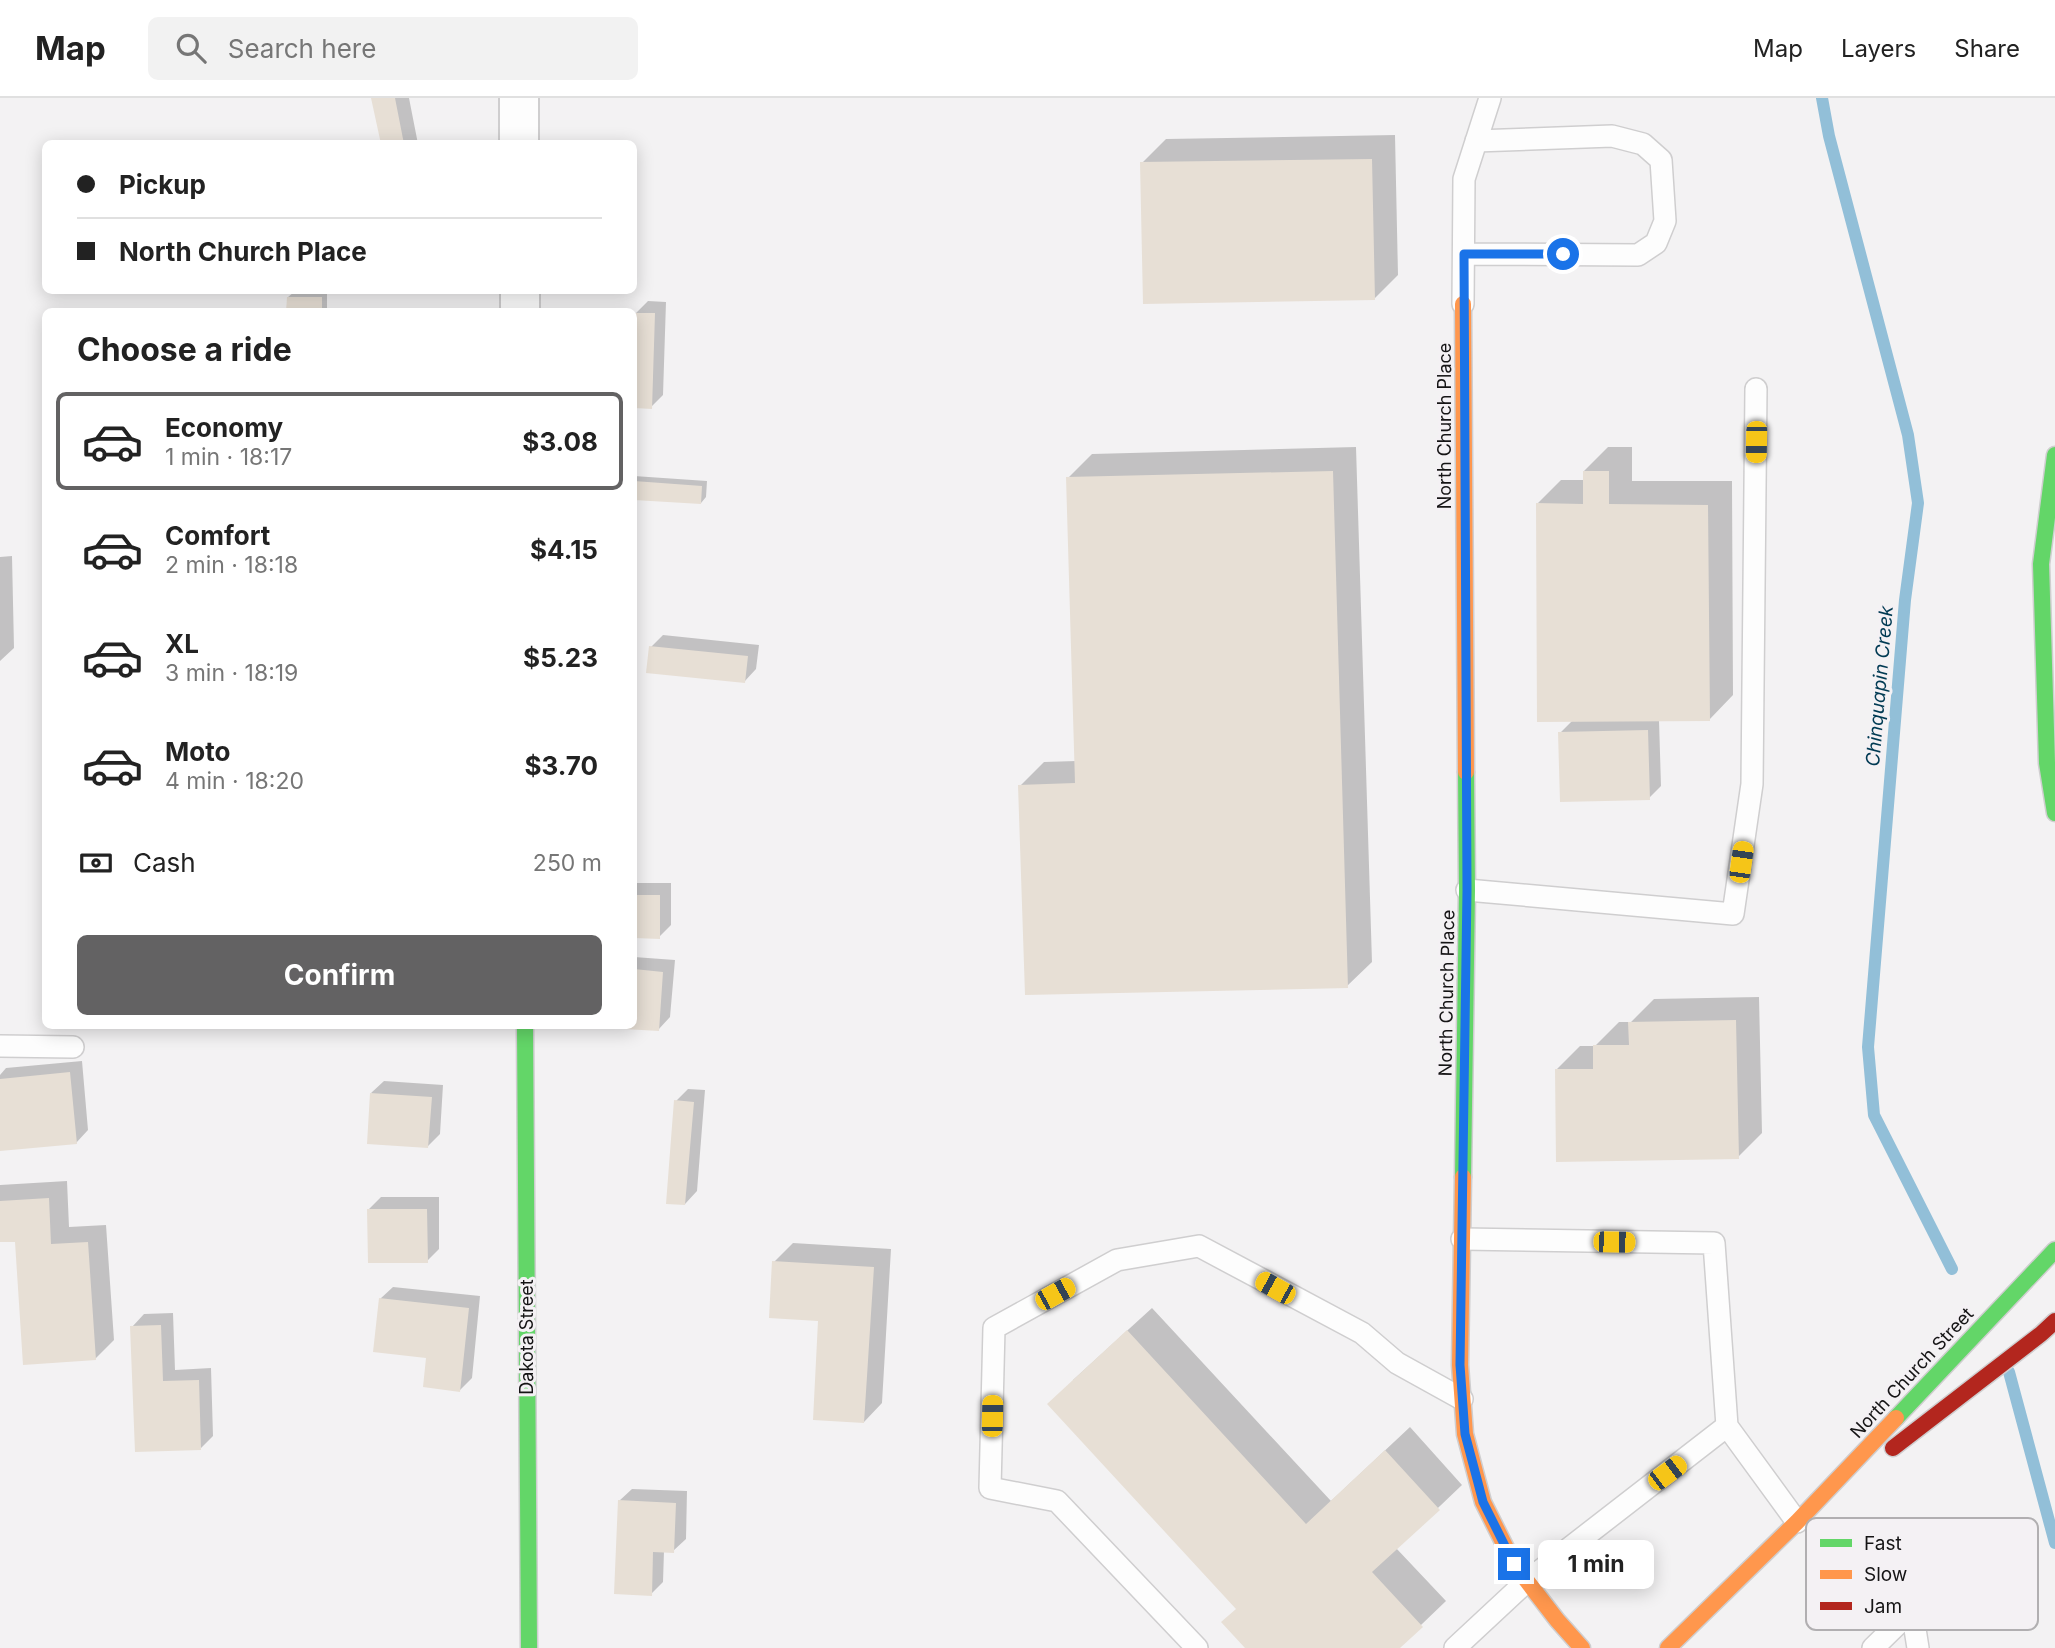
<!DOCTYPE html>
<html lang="en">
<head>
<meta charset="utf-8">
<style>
	body { margin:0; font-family:Inter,sans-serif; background:#f2f2f2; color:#222; height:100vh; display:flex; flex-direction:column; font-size:26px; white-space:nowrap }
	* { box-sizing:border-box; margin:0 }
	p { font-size:23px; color:#767676 }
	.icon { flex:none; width:38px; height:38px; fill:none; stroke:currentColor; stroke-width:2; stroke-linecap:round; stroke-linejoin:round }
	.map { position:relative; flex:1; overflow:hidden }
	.details { position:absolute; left:42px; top:210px; width:595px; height:721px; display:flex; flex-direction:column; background:#fff; border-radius:10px; box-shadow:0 4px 18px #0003 }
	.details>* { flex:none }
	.guide { position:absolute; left:42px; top:42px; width:595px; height:154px; border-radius:10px; box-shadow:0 4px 18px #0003; display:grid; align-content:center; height:154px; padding:0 35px; background:#fff }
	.end { position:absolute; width:32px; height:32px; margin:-16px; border:9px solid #1a73e8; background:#fff; box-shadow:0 0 0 4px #fff }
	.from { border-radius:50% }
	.bubble { position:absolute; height:49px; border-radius:10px; background:#fff; box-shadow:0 4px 18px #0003; font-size:23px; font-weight:700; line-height:49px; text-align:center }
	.car { position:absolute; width:21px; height:42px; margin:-21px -10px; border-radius:9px; box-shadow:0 0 5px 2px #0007; background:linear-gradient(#f5c518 24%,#345 0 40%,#f5c518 0 76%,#345 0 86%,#f5c518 0) }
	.guide b { display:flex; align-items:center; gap:24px; height:66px; font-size:26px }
	.guide b+b { border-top:2px solid #e0e0e0 }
	.guide i { width:18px; height:18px; background:#222 }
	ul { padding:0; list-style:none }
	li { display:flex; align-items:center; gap:21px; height:98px; margin:0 14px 10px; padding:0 21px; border:4px solid transparent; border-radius:10px }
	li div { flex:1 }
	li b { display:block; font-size:26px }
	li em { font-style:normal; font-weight:700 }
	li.active { border-color:#636263 }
	li>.icon { width:63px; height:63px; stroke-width:1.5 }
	h2 { padding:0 35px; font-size:32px; line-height:84px }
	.pay { display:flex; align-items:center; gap:18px; height:77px; padding:0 35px; font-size:26px }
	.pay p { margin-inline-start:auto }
	.cta { display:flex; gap:14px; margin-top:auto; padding:14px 35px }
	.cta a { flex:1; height:80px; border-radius:10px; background:#636263; color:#fff; font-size:28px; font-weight:700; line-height:80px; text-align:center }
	header { display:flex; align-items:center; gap:42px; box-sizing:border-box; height:98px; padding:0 35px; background:#fff; border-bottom:2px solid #e0e0e0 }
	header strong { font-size:33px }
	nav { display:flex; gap:38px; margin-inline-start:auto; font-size:24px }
	.search { width:490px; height:63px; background:#f2f2f2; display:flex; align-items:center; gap:18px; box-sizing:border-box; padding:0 24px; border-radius:10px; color:#767676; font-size:26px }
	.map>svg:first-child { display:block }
</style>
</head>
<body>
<header>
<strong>Map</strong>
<div class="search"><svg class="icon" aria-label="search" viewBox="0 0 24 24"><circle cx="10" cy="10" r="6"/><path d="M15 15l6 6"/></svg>Search here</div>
<nav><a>Map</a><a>Layers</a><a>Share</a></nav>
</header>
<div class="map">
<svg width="2055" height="1550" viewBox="0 0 2055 1550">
	<rect width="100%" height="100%" fill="#f3f2f3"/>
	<!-- shadow -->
	<path fill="#0003" d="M373,0H409L418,46H382Z
		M1395,37L1398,177L1374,201L1142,65L1166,41Z
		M294,194H327V214H288V199Z
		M648,203L666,204L663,297L651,309L634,308L635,216Z
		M1356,349L1372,864L1347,888L1020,688L1044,664L1076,663L1068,380L1092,356Z
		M1608,349H1632V383H1732L1733,597L1709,622H1659L1661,688L1649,700L1560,635L1573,622L1537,406L1561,382H1584V373Z
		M634,378L707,383L706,399L701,405L634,400Z
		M12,458L14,550L0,563V459Z
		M663,537L759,547L756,571L744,584L651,549Z
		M634,785H671V827L659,839H634Z
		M634,859L675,862L670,919L658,932L603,928H634Z
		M1759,899L1762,1035L1738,1059L1556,972L1580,948H1595L1619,924H1631L1654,901Z
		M82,963L88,1032L76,1045L0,1042V977L6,970Z
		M384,983L443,987L440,1036L427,1049L371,995Z
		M688,991L705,992L697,1093L685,1106L676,1003Z
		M67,1083L69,1129L106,1127L114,1242L95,1261L16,1142L0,1143V1087Z
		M381,1099H439V1151L427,1163L369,1111Z
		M793,1145L891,1151L882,1305L864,1324L820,1221L774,1164Z
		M393,1189L480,1198L472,1280L460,1292L380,1201Z
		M1152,1210L1331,1403L1410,1329L1462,1387L1396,1450L1446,1503L1397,1550H1248L1238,1510L1073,1282Z
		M173,1215L175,1272L211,1270L213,1338L201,1350L132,1229L144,1216Z
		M632,1391L687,1393L686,1441L673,1453H664L663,1484L651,1496L619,1403Z"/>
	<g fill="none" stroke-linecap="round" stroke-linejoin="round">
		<!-- stream -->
		<path stroke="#92bfd8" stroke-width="12" d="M1822,0L1829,38L1908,337L1918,405L1905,502L1868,949L1874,1017L1952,1171
			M2009,1274L2055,1445"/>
	</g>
	<!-- building -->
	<path fill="#e7dfd5" d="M371,0H395L404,46H381Z
		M1372,61L1375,202L1143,206L1140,64Z
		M287,199H322V214H286Z
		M634,215H655L652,311L634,310Z
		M1333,373L1348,890L1025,897L1018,687L1075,685L1066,379Z
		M1583,373H1609V406L1708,407L1710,623L1537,624L1536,405L1583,406Z
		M634,383L702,388L701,406L634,402Z
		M649,548L748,558L745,585L646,575Z
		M1648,632L1650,702L1560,704L1558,634Z
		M634,797H660V841L634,840Z
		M634,871L663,874L659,933L606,930V928H634Z
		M1736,922L1739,1061L1556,1064L1555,971H1593V947H1629L1628,924Z
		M70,974L77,1046L0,1053V981Z
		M370,995L432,999L428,1050L367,1046Z
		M674,1002L694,1004L685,1107L666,1106Z
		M49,1100L51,1146L88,1144L96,1262L23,1267L15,1144H0V1103Z
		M367,1111H427L428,1165H368Z
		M772,1163L874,1169L864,1325L813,1322L818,1223L769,1220Z
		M379,1200L469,1210L460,1294L423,1289L426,1260L373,1254Z
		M161,1227L163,1283L199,1282L201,1352L135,1354L130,1228Z
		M1127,1232L1306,1426L1385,1352L1440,1412L1372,1474L1423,1529L1400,1550H1245L1221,1524L1236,1511L1047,1306Z
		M618,1402L676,1405L674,1455L653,1454L652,1498L614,1496Z"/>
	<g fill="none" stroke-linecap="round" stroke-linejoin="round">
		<defs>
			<path id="lane" d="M1464,156L1638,157L1656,145L1665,123L1661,62L1643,46L1612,38L1476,43
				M1463,206L1464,81L1490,0
				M1467,792L1733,816L1752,686L1756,291
				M0,948L73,949
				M1462,1141L1714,1145L1727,1328
				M1912,1512L1918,1550
				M1197,1550L1057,1403L990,1390L994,1230L1117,1162L1199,1148L1362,1235L1397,1265L1462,1301
				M1455,1550L1527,1483L1727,1328L1797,1424
				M1873,1550L1912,1512"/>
			<path id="street" d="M519,0V46
				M520,192V214"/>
			<path id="fast" d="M2055,357L2041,466L2047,665L2055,715
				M525,928L529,1550
				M1463,1079L1467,792L1466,674
				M1896,1320L2055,1152"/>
			<path id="slow" d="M1463,206L1466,674
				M1463,1079L1460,1267L1465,1336L1483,1404L1514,1466L1557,1522L1582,1550
				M1668,1550L1797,1424L1896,1320"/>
			<path id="jam" d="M1893,1350L2041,1236L2055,1223"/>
		</defs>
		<!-- lane casing -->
		<use href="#lane" stroke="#cfcecf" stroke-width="24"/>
		<!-- street casing -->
		<use href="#street" stroke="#cfcecf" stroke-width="42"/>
		<!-- fast casing -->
		<use href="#fast" stroke="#cfcecf" stroke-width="19"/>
		<!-- slow casing -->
		<use href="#slow" stroke="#cfcecf" stroke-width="19"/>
		<!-- jam casing -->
		<use href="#jam" stroke="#cfcecf" stroke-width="19"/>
		<!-- lane -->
		<use href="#lane" stroke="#fdfdfd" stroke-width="21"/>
		<!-- street -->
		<use href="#street" stroke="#fdfdfd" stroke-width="38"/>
		<!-- fast -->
		<use href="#fast" stroke="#63d668" stroke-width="16"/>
		<!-- slow -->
		<use href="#slow" stroke="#ff974d" stroke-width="16"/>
		<!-- jam -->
		<use href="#jam" stroke="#b3261e" stroke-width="16"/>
	</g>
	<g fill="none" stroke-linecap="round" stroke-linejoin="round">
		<!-- route -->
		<path stroke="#1a73e8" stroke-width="9" d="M1514,1466L1483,1404L1477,1381L1465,1336L1460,1267L1467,792L1464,156H1563"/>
	</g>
	<g text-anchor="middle" stroke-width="6" stroke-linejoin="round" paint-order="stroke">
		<!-- street labels -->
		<g font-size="18" fill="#151415" stroke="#f4f1f4">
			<text transform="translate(1445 328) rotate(-90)" y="6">North Church Place</text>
			<text transform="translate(1447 895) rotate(-89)" y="6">North Church Place</text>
			<text transform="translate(527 1239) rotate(-90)" y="6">Dakota Street</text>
			<text transform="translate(1912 1275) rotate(-47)" y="6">North Church Street</text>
		</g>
		<!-- water labels -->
		<g font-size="19" font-style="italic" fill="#003a53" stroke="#f4f1f4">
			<text transform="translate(1879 588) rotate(-85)" y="7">Chinquapin Creek</text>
		</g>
	</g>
	<!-- legend -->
	<rect x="1806" y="1420" width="232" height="112" rx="10" fill="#f4f1f4" stroke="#b1afb1" stroke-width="2"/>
	<rect x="1820" y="1441" width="32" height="8" fill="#63d668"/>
	<rect x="1820" y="1472" width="32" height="9" fill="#ff974d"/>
	<rect x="1820" y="1504" width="32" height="8" fill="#b3261e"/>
	<g font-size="19" fill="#151415">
		<text x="1864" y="1452">Fast</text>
		<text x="1864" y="1483">Slow</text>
		<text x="1864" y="1515">Jam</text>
	</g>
</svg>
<i class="end from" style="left:1563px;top:156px"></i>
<i class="end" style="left:1514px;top:1466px"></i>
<div class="bubble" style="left:1538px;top:1442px;width:116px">1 min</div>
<i class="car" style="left:1756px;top:344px;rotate:181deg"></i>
<i class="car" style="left:1741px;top:764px;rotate:8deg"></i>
<i class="car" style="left:1614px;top:1144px;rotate:91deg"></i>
<i class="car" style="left:1275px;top:1190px;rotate:299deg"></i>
<i class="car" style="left:1055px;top:1196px;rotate:61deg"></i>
<i class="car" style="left:992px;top:1318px;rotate:1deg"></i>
<i class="car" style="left:1667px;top:1375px;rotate:53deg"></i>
<div class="guide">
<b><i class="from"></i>Pickup</b>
<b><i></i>North Church Place</b>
</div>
<section class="details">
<h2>Choose a ride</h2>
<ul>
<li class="active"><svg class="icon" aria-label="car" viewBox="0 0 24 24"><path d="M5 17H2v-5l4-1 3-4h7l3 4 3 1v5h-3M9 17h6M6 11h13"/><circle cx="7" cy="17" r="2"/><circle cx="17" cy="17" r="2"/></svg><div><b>Economy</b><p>1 min · 18:17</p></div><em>$3.08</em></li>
<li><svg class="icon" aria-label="car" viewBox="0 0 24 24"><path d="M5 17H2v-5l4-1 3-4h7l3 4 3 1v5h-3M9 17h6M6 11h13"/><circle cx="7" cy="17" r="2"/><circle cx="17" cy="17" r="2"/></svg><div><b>Comfort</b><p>2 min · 18:18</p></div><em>$4.15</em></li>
<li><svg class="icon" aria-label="car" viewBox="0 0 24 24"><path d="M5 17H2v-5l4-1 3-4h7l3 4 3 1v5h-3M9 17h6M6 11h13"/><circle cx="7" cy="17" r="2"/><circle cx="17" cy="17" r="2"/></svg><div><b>XL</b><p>3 min · 18:19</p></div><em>$5.23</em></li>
<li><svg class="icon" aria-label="car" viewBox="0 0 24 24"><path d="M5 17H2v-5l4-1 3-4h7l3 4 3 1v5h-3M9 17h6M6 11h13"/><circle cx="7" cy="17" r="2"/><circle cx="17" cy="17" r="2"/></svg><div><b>Moto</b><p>4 min · 18:20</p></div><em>$3.70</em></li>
</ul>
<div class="pay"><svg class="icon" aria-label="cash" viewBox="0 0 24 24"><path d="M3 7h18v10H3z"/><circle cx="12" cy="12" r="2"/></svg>Cash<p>250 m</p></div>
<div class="cta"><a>Confirm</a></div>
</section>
</div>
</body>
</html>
